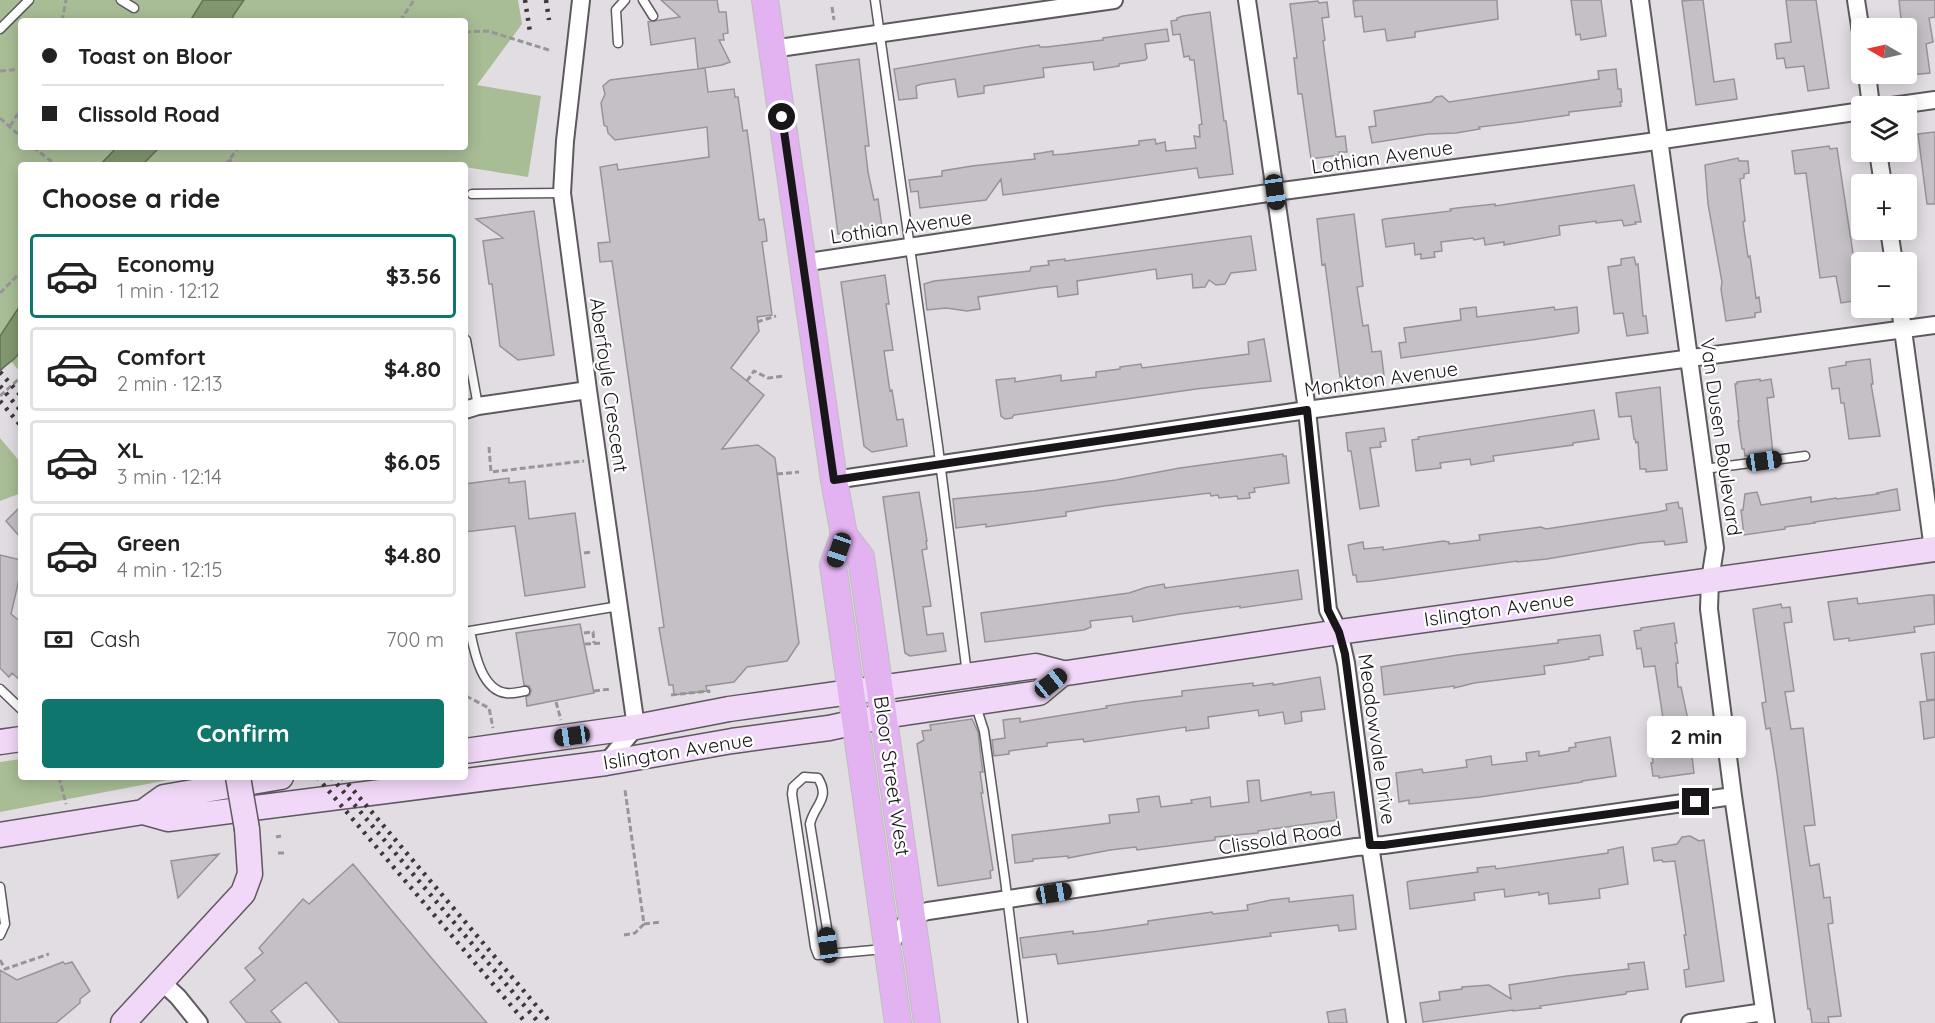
<!DOCTYPE html>
<html lang="en">
<head>
<meta charset="utf-8">
<style>
	body { margin:0; font-family:Quicksand,sans-serif; background:#f6f6f6; color:#222; height:100vh; display:flex; flex-direction:column; font-size:22px; white-space:nowrap }
	* { box-sizing:border-box; margin:0 }
	p { font-size:20px; color:#767676 }
	.icon { flex:none; width:33px; height:33px; fill:none; stroke:currentColor; stroke-width:2; stroke-linecap:round; stroke-linejoin:round }
	.map { position:relative; flex:1; overflow:hidden }
	.panel { position:absolute; left:18px; top:162px; width:450px; height:618px; display:flex; flex-direction:column; background:#fff; border-radius:6px; box-shadow:0 3px 15px #0003 }
	.panel>* { flex:none }
	.banner { position:absolute; left:18px; top:18px; width:450px; height:132px; border-radius:6px; box-shadow:0 3px 15px #0003; display:grid; align-content:center; height:132px; padding:0 24px; background:#fff }
	.needle { width:39px; rotate:279deg }
	.tools { position:absolute; left:1851px; top:18px; display:grid; gap:12px }
	.tools a { display:grid; place-items:center; width:66px; height:66px; border-radius:6px; background:#fff; box-shadow:0 3px 15px #0003; font-size:30px }
	.end { position:absolute; width:27px; height:27px; margin:-14px; border:8px solid #181618; background:#fff; box-shadow:0 0 0 3px #fff }
	.from { border-radius:50% }
	.bubble { position:absolute; height:42px; border-radius:6px; background:#fff; box-shadow:0 3px 15px #0003; font-size:20px; font-weight:700; line-height:42px; text-align:center }
	.car { position:absolute; width:18px; height:36px; margin:-18px -9px; border-radius:8px; box-shadow:0 0 4px 2px #0007; background:linear-gradient(#222 24%,#8ab4d8 0 40%,#222 0 76%,#8ab4d8 0 86%,#222 0) }
	.banner b { display:flex; align-items:center; gap:21px; height:57px; font-size:22px }
	.banner b+b { border-top:2px solid #e0e0e0 }
	.banner i { width:15px; height:15px; background:#222 }
	ul { padding:0; list-style:none }
	li { display:flex; align-items:center; gap:18px; height:84px; margin:0 12px 9px; padding:0 12px; border:3px solid #e0e0e0; border-radius:6px }
	li div { flex:1 }
	li b { display:block; font-size:22px }
	li em { font-style:normal; font-weight:700 }
	li.current { border-color:#0f766e }
	li>.icon { width:54px; height:54px; stroke-width:1.5 }
	h2 { padding:0 24px; font-size:27px; line-height:72px }
	.pay { display:flex; align-items:center; gap:15px; height:66px; padding:0 24px; font-size:22px }
	.pay p { margin-inline-start:auto }
	.cta { display:flex; gap:12px; margin-top:auto; padding:12px 24px }
	.cta a { flex:1; height:69px; border-radius:6px; background:#0f766e; color:#fff; font-size:24px; font-weight:700; line-height:69px; text-align:center }
	.map>svg:first-child { display:block }
</style>
</head>
<body>
<div class="map">
<svg width="1935" height="1023" viewBox="0 0 1935 1023">
	<rect width="100%" height="100%" fill="#e2dde3"/>
	<!-- green -->
	<path fill="#a8bd96" fill-rule="evenodd" d="M0,0H518L522,24L477,85L541,96L528,177L465,167V165H21V373L0,348ZM21,21H465V147H21Z
		M0,438L21,463V493L0,501Z
		M21,759V777H184L0,812V762Z"/>
	<!-- water -->
	<path fill="#82976f" stroke="#627055" stroke-width="1.5" d="M203,0H244L233,16V21H190Z
		M117,147H160L142,165H100Z
		M21,304C21,317 25,350 15,358C10,363 5,365 0,371V336Z"/>
	<!-- building -->
	<path fill="#c4c0c5" stroke="#979398" stroke-width="1.5" d="M661,0H717L719,12H726L728,33L723,34L724,40H719L730,62L722,65L698,69L695,38L651,45L648,22L680,17Z
		M1361,0H1497L1498,19L1415,32V37L1387,41L1385,29L1364,32L1362,16L1355,17L1353,1Z
		M1571,0H1601L1606,36L1581,40L1580,34L1576,35Z
		M1692,0H1703L1714,82L1734,79L1737,99L1696,105L1682,1Z
		M1786,0H1816L1829,88L1808,91L1804,66L1786,68L1784,58L1777,59L1775,44L1791,42Z
		M1899,0H1935V17L1929,18L1933,42L1926,44L1930,73L1910,75L1906,54V28H1902Z
		M1318,1L1319,3L1327,2L1329,17L1322,18L1325,40L1323,41L1336,137L1345,136L1347,152H1339L1340,155L1311,159L1302,94H1298L1294,58H1297L1290,4Z
		M1210,12L1224,121H1226L1233,174L1199,178L1197,168L1003,195L1001,179L986,200L920,208L918,191L911,192L909,180L942,176V171L972,166L1035,159L1034,154L1041,153L1053,151V155L1065,154L1139,145V141L1155,139L1156,144L1165,142L1166,151L1196,148L1194,136L1200,137L1199,125L1202,124L1194,60H1190L1189,56L1184,57L1180,34L1173,35L1171,21L1177,20V18L1183,16Z
		M1167,29L1169,41L1145,44L1147,58L1145,60L1119,64V66L1094,70L1093,62L1043,68L1044,77L984,86V93L958,97L955,79L922,84L916,86L917,98L899,100L894,69L1020,48L1039,45L1040,47H1047L1103,40V38Z
		M859,59L869,146H865L868,172L874,200L878,199L882,227L838,234L816,65Z
		M705,68L708,92L734,89L735,97H738L743,131L747,130L759,220L764,219L766,231L767,241L762,242L772,315L757,317L759,331L731,368L764,395L722,449L758,445L775,458L799,643L787,661L747,667L734,682L706,686L707,691L674,695L673,685H669L659,628L664,627L612,261L600,262L598,243L610,242L600,167L617,164L618,170L709,157L707,127L615,140L608,133L607,127L604,125L601,103L605,94L603,86L610,80Z
		M1616,69L1618,89H1621L1622,102H1620L1621,106L1569,112V115L1521,122L1479,127L1480,129L1456,133L1428,134L1372,143L1369,127L1376,126L1374,111L1431,102L1436,97L1442,96L1449,102L1599,79L1598,71Z
		M1935,132V204H1927L1918,134Z
		M1829,146L1830,149L1837,148L1860,300L1841,303L1836,276L1820,278L1806,173L1795,174L1792,151Z
		M1738,158L1739,161H1748L1749,173L1744,174V178L1740,179L1745,221L1743,222L1748,257L1750,256L1756,298L1759,297L1761,312L1755,313V317L1726,321L1721,289L1722,282L1708,204L1705,165Z
		M1634,185L1641,222H1635L1636,224L1624,226L1622,220L1596,223V221L1559,226L1560,235L1504,245V242L1485,245L1484,238L1474,240L1473,238L1441,242L1442,251L1434,252L1435,257L1421,259V254L1415,255L1414,243L1386,247L1382,220L1384,219L1451,211L1450,209L1457,208L1495,204V206Z
		M534,211L554,355L518,360L500,346L492,284H489L483,241L503,238L476,219Z
		M1354,214L1363,286L1357,287L1363,326L1368,325L1372,352L1381,351L1384,375L1350,380L1349,376L1340,377L1325,264L1322,265L1317,219Z
		M1251,236L1256,270L1231,273L1225,284L1216,285L1209,280L1205,287L1193,288L1192,274L1157,279L1156,269L1077,281L1078,294L1058,297L1057,286L1040,288L978,297L980,309L967,311L946,308L927,310L924,284L934,281L1030,271L1031,267L1049,265L1048,261L1065,259V261Z
		M1634,257L1636,265L1638,264L1643,316H1646L1648,333L1627,336L1623,313L1614,314L1608,267L1621,265V259Z
		M885,275L889,304H886L893,350L884,351L890,391L892,390L897,420L903,419L907,446L872,452L864,446L841,282Z
		M1476,307L1477,317L1554,307L1555,310L1577,307L1579,331L1578,333L1552,337L1401,358L1399,343L1406,342L1404,328L1461,320L1460,309Z
		M1264,339L1271,381L1196,389L1014,415L1012,418L1005,419L1001,416L996,380L1015,378V382L1061,375V381L1096,377V372L1120,369V367L1141,364L1142,368L1249,354L1248,342Z
		M1870,359L1873,384H1871L1880,436L1849,439L1844,403H1841L1839,388L1832,389L1829,368L1846,365V362Z
		M1760,379V381L1771,379L1774,397L1767,398L1773,453L1745,456L1744,449H1742L1738,421H1739L1735,384H1737V382Z
		M1660,387L1667,470L1646,472V469H1640L1638,442L1636,443L1635,439H1634L1631,416L1619,417L1616,393Z
		M1594,410L1599,439L1573,443V445L1493,456L1494,461L1471,465L1470,459L1440,463L1441,468L1416,471L1412,440L1419,439L1418,437Z
		M1384,428L1386,441L1380,442L1381,447L1370,448L1379,506L1360,509L1351,451H1348L1346,433Z
		M1283,454V456H1286L1289,483L1254,488L1255,492L1249,493L1250,498L1238,499L1237,496L1219,498L1218,495L1211,496L1210,493L1104,506L1066,512V516L1058,517L986,527V524L956,528L953,499L1034,491L1116,480L1180,468Z
		M509,478V483L525,481L529,519L575,513L585,587L525,596L515,526L465,532V484Z
		M1897,489L1900,510L1814,522L1815,523L1785,527V529L1744,535L1741,510H1743L1745,494L1757,492L1761,505L1811,497V502L1836,498L1837,499L1878,494L1877,493Z
		M919,492L927,541H926L927,549L922,550L931,606L923,607L927,635L943,633L946,651L910,656L905,653L883,497Z
		M1678,502L1679,508H1682L1687,542L1665,545L1664,541L1641,543L1547,559L1517,562V561L1371,581L1357,582L1356,575H1353L1348,545L1363,542L1364,549L1383,547V550L1443,541L1449,542V544L1480,540L1479,535L1541,527L1546,529L1658,512L1667,510L1666,504Z
		M21,506V538L6,521Z
		M0,555L21,560V571L11,614L21,622V681L12,673L9,677L0,668Z
		M1298,570L1302,599L1240,608V606L1180,614L1133,622L1132,616L1090,621L1091,627L1084,630L985,642L981,613L1129,593L1147,587L1164,584L1165,588Z
		M1929,595H1934L1935,624L1914,627L1915,632L1849,641V638L1834,640L1828,602L1857,598L1858,604Z
		M1781,604L1782,608L1790,607L1792,622L1784,623L1794,691L1785,692L1791,729L1803,728L1815,825L1804,826L1810,866L1819,864L1824,898L1830,897L1833,923L1828,924L1841,1016L1828,1017L1829,1023H1812L1810,1009H1808L1777,773L1770,728L1766,729L1762,703L1766,702L1753,609Z
		M1674,623L1677,643H1675L1678,663H1676L1678,687H1681L1687,715L1694,773L1659,778V776H1653L1651,763H1653L1648,720L1663,718L1655,666L1644,667L1641,648L1637,649L1634,631L1641,630V628Z
		M580,624L594,693L527,706L526,697L530,695L531,690L529,686L524,685L516,633Z
		M1600,635L1603,655L1589,657V659L1572,662L1544,666L1545,674L1474,683L1454,688V686L1384,695L1381,667L1458,655L1558,643V640Z
		M1935,652V699L1927,700L1921,654Z
		M1320,677L1325,709L1301,712L1302,721L1285,724L1283,712L1259,716L1258,710L1208,717L1209,728L1186,731V727L1084,742L1083,739L1047,743V746L1009,751V754L994,756L992,740L1005,738L1003,720L1020,718V722L1107,708L1106,706L1132,702L1182,696V691L1253,683V686L1273,683V685Z
		M1935,700V737L1924,739L1920,702Z
		M972,719L978,732L981,758L983,772H980L983,793H981L993,870L990,871L991,878L938,886L917,744L924,740L922,731L931,730L930,725Z
		M1610,737L1616,776L1582,781V782L1480,797L1409,804V800L1399,802L1396,773L1422,769L1423,773L1467,767L1466,760L1491,756L1492,765L1527,761L1526,753L1539,751V756L1569,751V748L1576,747L1575,743Z
		M1259,780L1261,801L1311,792V795L1334,792L1337,820L1258,831V833L1215,837V840L1137,850L1136,847L1110,850L1068,858V856L1033,859V861L1015,863L1012,835L1110,823L1109,815L1139,812L1137,799L1159,796L1161,807L1192,803L1191,800L1210,797L1211,807L1249,802L1247,781Z
		M1690,836L1699,841L1704,840L1724,981L1686,987L1684,970L1689,969L1684,935H1686L1675,862V861L1663,862L1662,860L1654,861L1652,848L1677,844L1682,837Z
		M1623,847L1628,884L1599,889L1600,898L1549,904L1548,893L1539,895V892L1505,897L1504,889L1474,893L1475,900L1410,909L1407,882L1410,881L1478,872L1477,868L1495,866L1496,869L1608,853V850Z
		M219,854L178,898L171,861Z
		M353,864L434,961L487,1023H340L306,982L271,1011L281,1023H247L230,1002L255,980L245,968L263,953L259,948L303,899L309,904Z
		M1353,895L1356,929L1339,931L1338,925L1270,933L1271,936L1058,964L1056,954L1023,958L1020,938L1073,931V934L1100,931L1148,924V921L1212,912L1213,914L1248,910L1247,905L1271,900L1289,898V902Z
		M63,962L65,964L72,962L90,991L80,999V1003L56,1023H0V970L17,980Z
		M1644,962L1648,989L1626,992V994L1540,1006L1541,1008L1513,1011V1010L1423,1022L1420,1003L1440,1000L1439,992L1462,989V987L1489,985L1511,999L1509,985L1567,976L1629,969L1628,964Z
		M1345,1009L1347,1023H1329L1327,1012Z"/>
	<g fill="none" stroke-linecap="round" stroke-linejoin="round">
		<defs>
			<path id="lane" d="M121,0L134,8
				M643,0L653,16
				M875,0L938,446L967,674
				M0,29L29,0
				M618,43L616,10L625,0
				M472,194L562,193
				M466,340L478,406
				M1704,469L1805,456
				M0,689L21,709
				M525,691C519,692 512,694 506,693C481,690 474,650 470,631L619,606
				M975,703L984,731L1005,880L1023,1023
				M0,887L5,924L0,935
				M831,953L810,824C814,805 831,799 818,778L804,777L793,787L792,794L815,947L818,955L884,949"/>
			<path id="street" d="M581,0L565,141L562,193L588,390L636,727L606,763
				M1247,0L1307,410L1328,610L1339,632L1346,663L1370,845L1397,1023
				M1640,0L1715,548L1710,580L1709,609L1733,796L1766,1023
				M1856,0L1862,39
				M772,49L1114,0
				M1867,74L1871,106
				M1892,106L1935,100
				M1878,152L1883,184
				M1889,230L1894,262
				M802,263L1275,192L1642,143L1862,111
				M1900,308L1933,549
				M465,410L478,406L588,390
				M834,480L1307,410L1935,325
				M886,949L911,916L928,911L1356,847L1384,845L1733,796
				M162,982L178,997L199,1023
				M1690,1023L1764,1012"/>
			<path id="secondary" d="M0,742L21,739
				M465,751L636,727L729,709L1036,666L1063,673H1067L1339,632L1935,549
				M143,812L164,797L281,777
				M0,835L143,812L168,819L606,763L732,741L829,728L884,716L1039,693L1063,673
				M123,1023L243,893L250,874L247,829"/>
			<path id="primary" d="M765,0L834,480L844,535L861,557L927,1023
				M844,535L833,565L898,1023"/>
		</defs>
		<!-- lane casing -->
		<use href="#lane" stroke="#5d595e" stroke-width="11"/>
		<!-- street casing -->
		<use href="#street" stroke="#5d595e" stroke-width="20"/>
		<!-- secondary casing -->
		<use href="#secondary" stroke="#5d595e" stroke-width="27"/>
		<!-- primary casing -->
		<use href="#primary" stroke="#bebebe" stroke-width="28"/>
		<!-- path -->
		<path stroke="#989599" stroke-width="3" stroke-dasharray="6 3" stroke-linecap="butt" d="M832,7L834,20
			M62,21L66,0
			M400,21L414,0
			M465,32L488,31L552,51
			M0,71L21,69
			M0,118L21,137
			M10,126L21,109
			M33,147L56,165
			M230,159L232,165
			M225,165L239,147
			M0,293L21,272
			M757,322L776,316
			M747,381L754,371L768,378L785,376
			M0,396L21,377
			M489,447L491,472L584,461
			M777,474L799,472
			M584,553L591,552
			M584,633L593,632L594,643
			M585,644L603,643
			M594,691L610,689
			M671,695L709,691V693
			M466,696L489,708L493,728
			M556,702L561,720
			M59,777L66,804
			M276,837L281,836
			M278,853H284
			M644,924L661,922
			M624,935L635,933L644,924L625,790
			M0,960L5,969L49,954"/>
		<!-- lane -->
		<use href="#lane" stroke="#fff" stroke-width="8"/>
		<!-- street -->
		<use href="#street" stroke="#fff" stroke-width="16"/>
		<!-- secondary -->
		<use href="#secondary" stroke="#f1d8f8" stroke-width="24"/>
		<!-- primary -->
		<use href="#primary" stroke="#e3b2f0" stroke-width="26"/>
		<!-- rail -->
		<path stroke="#3b393c" stroke-width="4.5" stroke-dasharray="3 6" stroke-linecap="butt" d="M525,0L530,32
			M546,0L549,20
			M0,372L21,396
			M0,386L21,411
			M0,401L21,426
			M317,777L526,1023
			M331,777L539,1023
			M342,777L551,1023"/>
		<defs>
			<path id="secondary-bridge" d="M238,777L247,829"/>
		</defs>
		<!-- secondary-bridge casing -->
		<use href="#secondary-bridge" stroke="#5d595e" stroke-width="27" stroke-linecap="butt"/>
		<!-- secondary-bridge -->
		<use href="#secondary-bridge" stroke="#f1d8f8" stroke-width="24"/>
	</g>
	<g fill="none" stroke-linecap="round" stroke-linejoin="round">
		<!-- route -->
		<path stroke="#181618" stroke-width="8" d="M782,117L834,480L1307,410L1328,610L1339,632L1345,654L1370,845H1384L1696,802"/>
	</g>
	<g text-anchor="middle" stroke-width="4.5" stroke-linejoin="round" paint-order="stroke">
		<!-- street labels -->
		<g font-size="20" fill="#181618" stroke="#fff">
			<text transform="translate(1382 157) rotate(-8)" y="7">Lothian Avenue</text>
			<text transform="translate(901 227) rotate(-8)" y="7">Lothian Avenue</text>
			<text transform="translate(1381 379) rotate(-8)" y="7">Monkton Avenue</text>
			<text transform="translate(609 385) rotate(82)" y="7">Aberfoyle Crescent</text>
			<text transform="translate(1721 437) rotate(82)" y="7">Van Dusen Boulevard</text>
			<text transform="translate(1499 609) rotate(-8)" y="7">Islington Avenue</text>
			<text transform="translate(1377 739) rotate(82)" y="7">Meadowvale Drive</text>
			<text transform="translate(678 751) rotate(-9)" y="7">Islington Avenue</text>
			<text transform="translate(892 776) rotate(82)" y="7">Bloor Street West</text>
			<text transform="translate(1280 838) rotate(-9)" y="7">Clissold Road</text>
		</g>
	</g>
</svg>
<div class="tools">
<a><svg class="needle" viewBox="-14 -14 28 28"><path d="M0-13l5 13h-10z" fill="#e53935"/><path d="M0 13l5-13h-10z" fill="#767676"/></svg></a>
<a><svg class="icon" aria-label="layers" viewBox="0 0 24 24"><path d="M12 4l9 5-9 5-9-5zM3 14l9 5 9-5"/></svg></a>
<a>+</a>
<a>−</a>
</div>
<i class="end from" style="left:782px;top:117px"></i>
<i class="end" style="left:1696px;top:802px"></i>
<div class="bubble" style="left:1647px;top:716px;width:99px">2 min</div>
<i class="car" style="left:1275px;top:192px;rotate:172deg"></i>
<i class="car" style="left:1764px;top:461px;rotate:82deg"></i>
<i class="car" style="left:839px;top:550px;rotate:199deg"></i>
<i class="car" style="left:1051px;top:683px;rotate:51deg"></i>
<i class="car" style="left:572px;top:736px;rotate:262deg"></i>
<i class="car" style="left:1054px;top:893px;rotate:81deg"></i>
<i class="car" style="left:828px;top:945px;rotate:352deg"></i>
<div class="banner">
<b><i class="from"></i>Toast on Bloor</b>
<b><i></i>Clissold Road</b>
</div>
<section class="panel">
<h2>Choose a ride</h2>
<ul>
<li class="current"><svg class="icon" aria-label="car" viewBox="0 0 24 24"><path d="M5 17H2v-5l4-1 3-4h7l3 4 3 1v5h-3M9 17h6M6 11h13"/><circle cx="7" cy="17" r="2"/><circle cx="17" cy="17" r="2"/></svg><div><b>Economy</b><p>1 min · 12:12</p></div><em>$3.56</em></li>
<li><svg class="icon" aria-label="car" viewBox="0 0 24 24"><path d="M5 17H2v-5l4-1 3-4h7l3 4 3 1v5h-3M9 17h6M6 11h13"/><circle cx="7" cy="17" r="2"/><circle cx="17" cy="17" r="2"/></svg><div><b>Comfort</b><p>2 min · 12:13</p></div><em>$4.80</em></li>
<li><svg class="icon" aria-label="car" viewBox="0 0 24 24"><path d="M5 17H2v-5l4-1 3-4h7l3 4 3 1v5h-3M9 17h6M6 11h13"/><circle cx="7" cy="17" r="2"/><circle cx="17" cy="17" r="2"/></svg><div><b>XL</b><p>3 min · 12:14</p></div><em>$6.05</em></li>
<li><svg class="icon" aria-label="car" viewBox="0 0 24 24"><path d="M5 17H2v-5l4-1 3-4h7l3 4 3 1v5h-3M9 17h6M6 11h13"/><circle cx="7" cy="17" r="2"/><circle cx="17" cy="17" r="2"/></svg><div><b>Green</b><p>4 min · 12:15</p></div><em>$4.80</em></li>
</ul>
<div class="pay"><svg class="icon" aria-label="cash" viewBox="0 0 24 24"><path d="M3 7h18v10H3z"/><circle cx="12" cy="12" r="2"/></svg>Cash<p>700 m</p></div>
<div class="cta"><a>Confirm</a></div>
</section>
</div>
</body>
</html>
